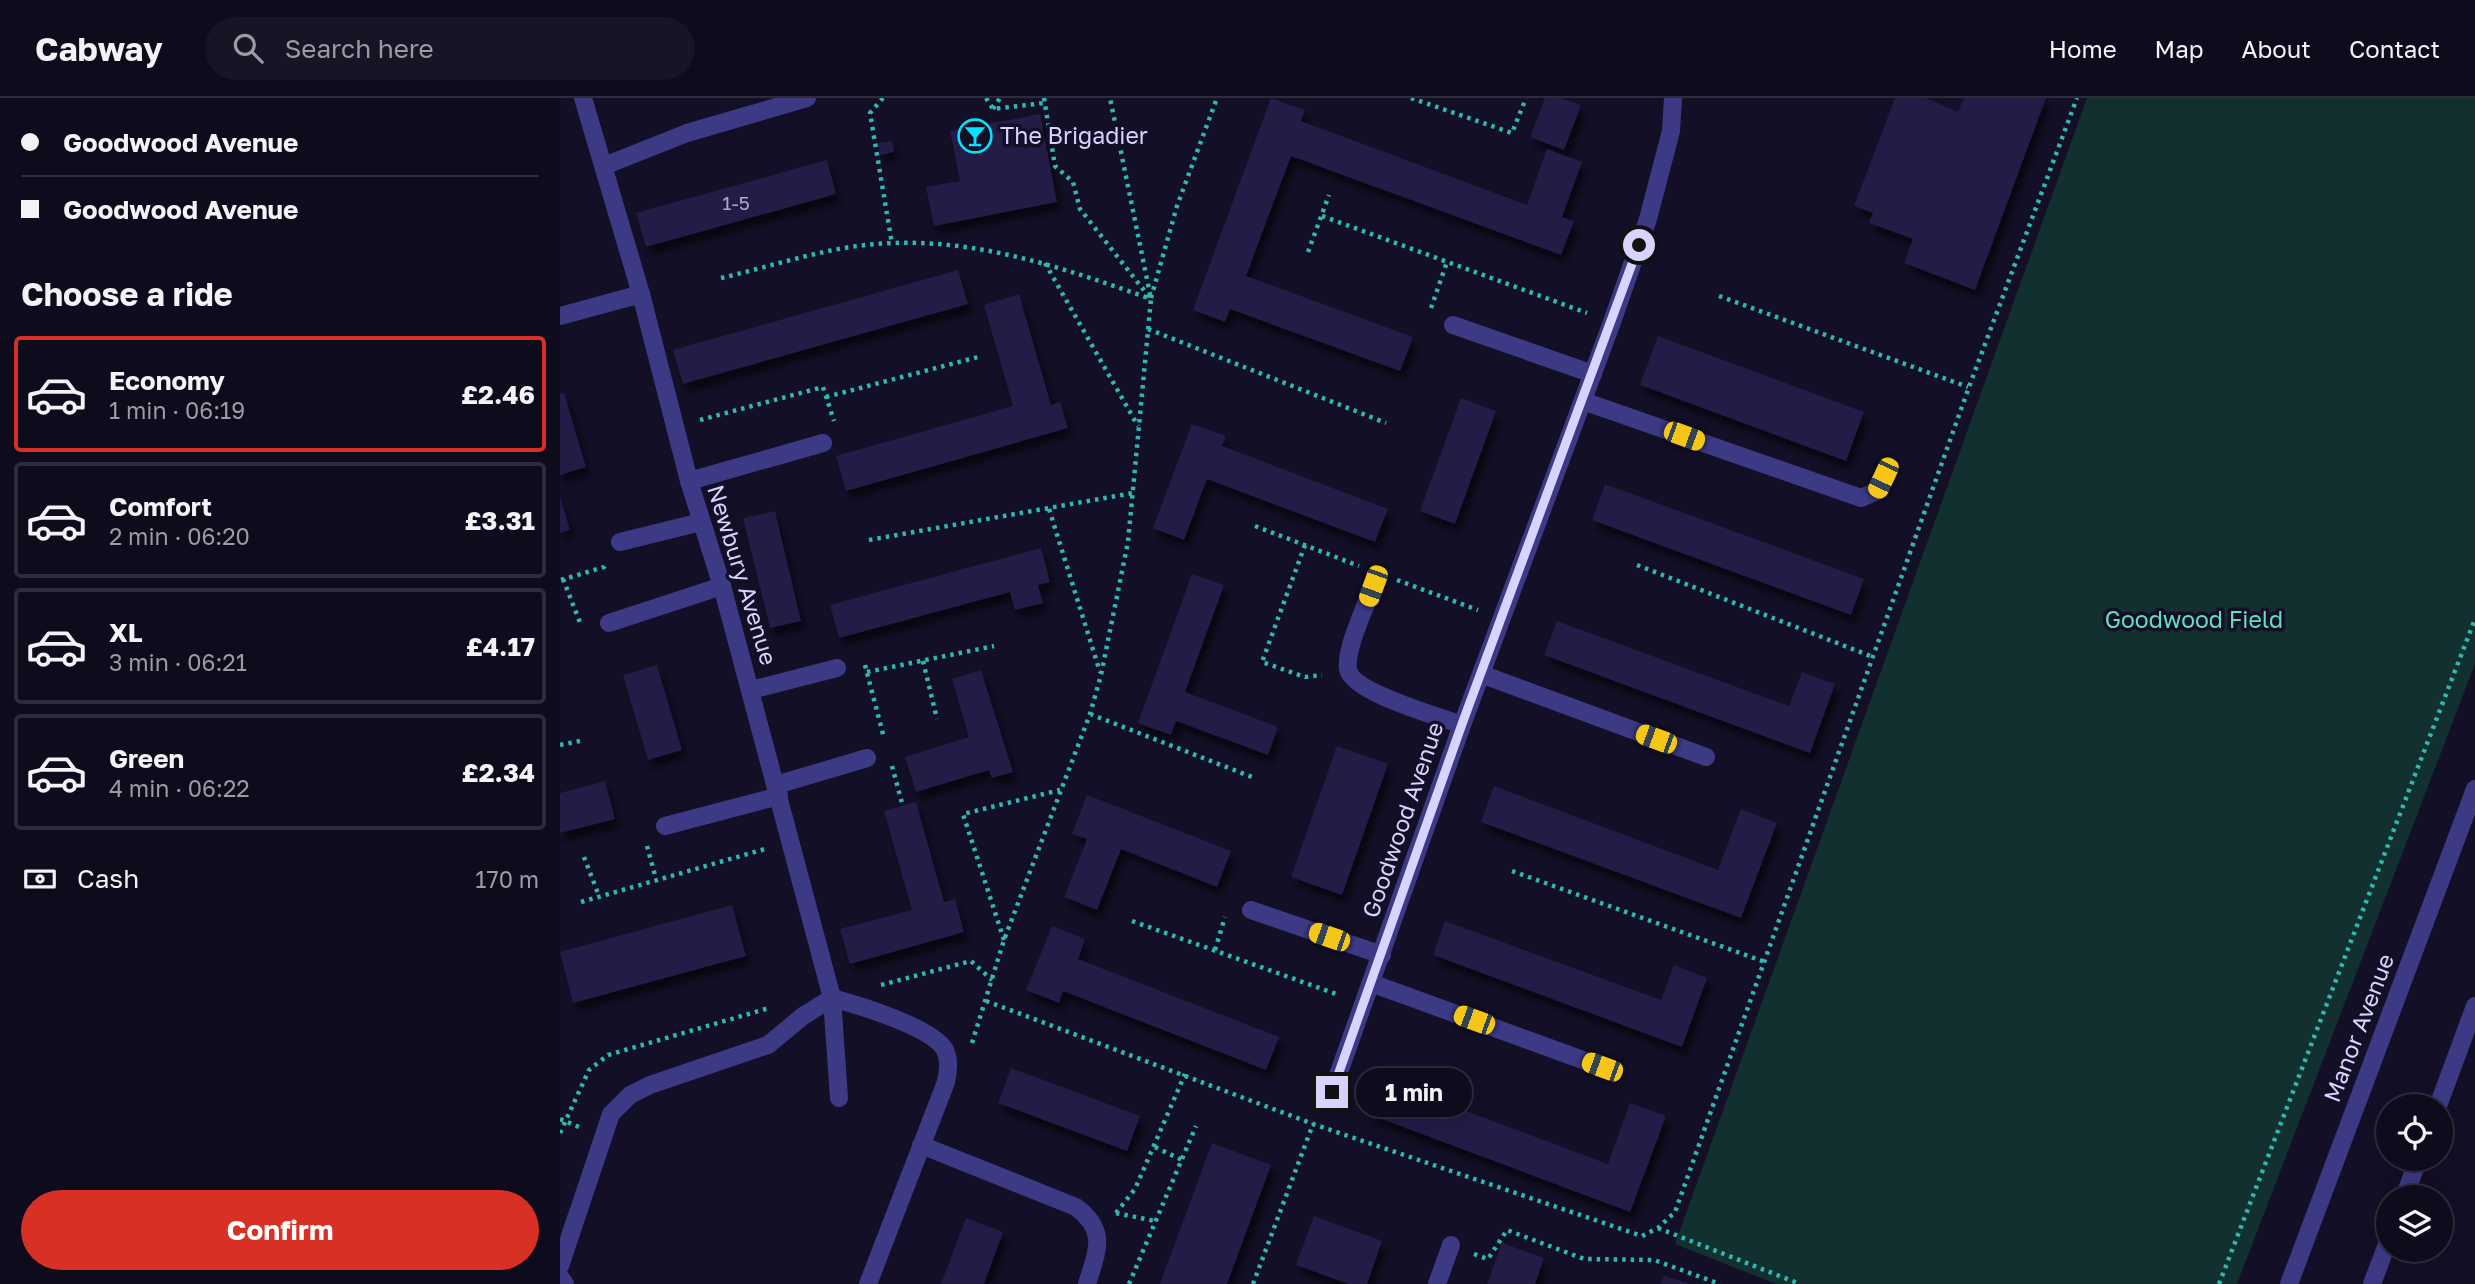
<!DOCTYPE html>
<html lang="en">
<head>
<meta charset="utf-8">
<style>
	body { margin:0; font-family:"Golos Text",sans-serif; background:#171425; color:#f1f3f6; height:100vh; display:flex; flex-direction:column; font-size:26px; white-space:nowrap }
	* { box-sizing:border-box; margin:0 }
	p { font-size:23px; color:#9b9ba3 }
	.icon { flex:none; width:38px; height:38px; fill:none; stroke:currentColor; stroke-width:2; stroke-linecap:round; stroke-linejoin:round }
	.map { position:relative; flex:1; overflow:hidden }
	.details { display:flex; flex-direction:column; background:#0e0b1c; width:560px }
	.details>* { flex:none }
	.guide { display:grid; align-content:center; height:154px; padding:0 21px; background:#0e0b1c }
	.fabs { position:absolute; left:1816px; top:996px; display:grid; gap:14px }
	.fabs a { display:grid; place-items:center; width:77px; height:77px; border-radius:50%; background:#0e0b1c; box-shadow:0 7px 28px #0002,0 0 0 2px #2e2b3b; font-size:35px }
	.end { position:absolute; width:32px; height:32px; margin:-16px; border:9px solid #d9d4ff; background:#111; box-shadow:0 0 0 4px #111 }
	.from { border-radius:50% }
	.bubble { position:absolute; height:49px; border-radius:24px; background:#0e0b1c; box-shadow:0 7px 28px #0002,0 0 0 2px #2e2b3b; font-size:23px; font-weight:700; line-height:49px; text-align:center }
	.car { position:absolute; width:21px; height:42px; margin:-21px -10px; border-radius:9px; box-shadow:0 0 5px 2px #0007; background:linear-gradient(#f5c518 24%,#345 0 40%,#f5c518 0 76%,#345 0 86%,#f5c518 0) }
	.guide b { display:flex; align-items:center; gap:24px; height:66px; font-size:26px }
	.guide b+b { border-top:2px solid #2e2b3b }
	.guide i { width:18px; height:18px; background:#f1f3f6 }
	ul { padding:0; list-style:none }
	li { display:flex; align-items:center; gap:21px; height:116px; margin:0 14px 10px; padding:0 7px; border:4px solid #2e2b3b; border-radius:7px }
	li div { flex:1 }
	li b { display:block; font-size:26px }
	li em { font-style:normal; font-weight:700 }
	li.on { border-color:#d93025 }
	li>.icon { width:63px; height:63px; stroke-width:1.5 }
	h2 { padding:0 21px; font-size:32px; line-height:84px }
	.pay { display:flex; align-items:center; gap:18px; height:77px; padding:0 21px; font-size:26px }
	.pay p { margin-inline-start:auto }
	.primary-button { display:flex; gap:14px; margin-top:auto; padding:14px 21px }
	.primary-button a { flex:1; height:80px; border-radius:42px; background:#d93025; color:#fff; font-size:28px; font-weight:700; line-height:80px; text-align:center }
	header { display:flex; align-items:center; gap:42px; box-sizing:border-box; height:98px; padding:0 35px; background:#0e0b1c; border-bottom:2px solid #2e2b3b }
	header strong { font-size:33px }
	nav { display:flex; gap:38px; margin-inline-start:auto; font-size:24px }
	.search { width:490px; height:63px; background:#171425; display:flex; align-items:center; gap:18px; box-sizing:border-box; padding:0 24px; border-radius:38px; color:#9b9ba3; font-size:26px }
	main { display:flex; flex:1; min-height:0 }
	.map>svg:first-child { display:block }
</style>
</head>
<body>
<header>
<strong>Cabway</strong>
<div class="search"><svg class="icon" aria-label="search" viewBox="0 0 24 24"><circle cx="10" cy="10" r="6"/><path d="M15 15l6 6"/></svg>Search here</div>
<nav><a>Home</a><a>Map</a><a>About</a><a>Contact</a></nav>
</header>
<main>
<section class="details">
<div class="guide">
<b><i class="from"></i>Goodwood Avenue</b>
<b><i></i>Goodwood Avenue</b>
</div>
<h2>Choose a ride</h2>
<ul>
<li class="on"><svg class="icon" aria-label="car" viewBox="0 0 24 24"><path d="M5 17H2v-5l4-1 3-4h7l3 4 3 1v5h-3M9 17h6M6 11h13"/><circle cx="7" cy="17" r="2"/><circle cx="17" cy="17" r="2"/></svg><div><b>Economy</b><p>1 min · 06:19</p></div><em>£2.46</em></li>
<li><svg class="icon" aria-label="car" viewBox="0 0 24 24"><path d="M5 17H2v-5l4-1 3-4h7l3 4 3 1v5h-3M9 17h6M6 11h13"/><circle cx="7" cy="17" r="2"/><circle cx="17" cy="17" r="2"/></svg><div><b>Comfort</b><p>2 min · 06:20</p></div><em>£3.31</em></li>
<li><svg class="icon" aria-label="car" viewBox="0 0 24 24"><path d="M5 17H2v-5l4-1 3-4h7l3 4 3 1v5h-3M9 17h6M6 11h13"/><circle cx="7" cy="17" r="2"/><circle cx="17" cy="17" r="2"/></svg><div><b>XL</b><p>3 min · 06:21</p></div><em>£4.17</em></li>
<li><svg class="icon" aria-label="car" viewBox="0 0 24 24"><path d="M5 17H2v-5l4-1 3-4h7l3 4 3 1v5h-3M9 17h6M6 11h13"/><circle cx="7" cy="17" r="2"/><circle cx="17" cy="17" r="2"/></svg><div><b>Green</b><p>4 min · 06:22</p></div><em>£2.34</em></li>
</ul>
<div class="pay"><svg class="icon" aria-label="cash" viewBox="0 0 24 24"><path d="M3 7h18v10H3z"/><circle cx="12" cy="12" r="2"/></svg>Cash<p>170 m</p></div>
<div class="primary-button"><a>Confirm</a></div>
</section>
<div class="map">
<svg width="1915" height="1186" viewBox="0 0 1915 1186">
	<defs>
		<filter id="shadow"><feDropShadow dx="4.5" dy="8" stdDeviation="3.5" flood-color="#0009"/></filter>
	</defs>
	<rect width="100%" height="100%" fill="#130f26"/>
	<!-- green -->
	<path fill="#12302f" d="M1527,0H1915V566L1677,1186H1216L1115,1146Z"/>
	<!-- building -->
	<path fill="#241b47" filter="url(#shadow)" d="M711,0L745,12L741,23L967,107L987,51L1022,64L1002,119L1014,123L1001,157L731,58L686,178L853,239L840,273L670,211L665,224L633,212Z
		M985,0H1001L1021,7L1004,52L970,39Z
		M1335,0H1366L1398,14L1404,0H1486L1415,192L1344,165L1353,141L1309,125L1313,115L1294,108Z
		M480,16L497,104L374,128L366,89L400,83L390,33Z
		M332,43L334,54L320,57L318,45Z
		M267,62L276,96L86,149L76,115Z
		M398,172L408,206L123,286L113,252Z
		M459,196L491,307L500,304L508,330L286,393L276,358L453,308L424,207Z
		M1098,238L1304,314L1286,363L1080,287Z
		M4,295L26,369L0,377V296Z
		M901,300L936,313L895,426L860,413Z
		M632,326L666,338L662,348L828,411L815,444L647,381L624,442L593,430Z
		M1045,386L1304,481L1291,517L1032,422Z
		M0,399L10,432L0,435Z
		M215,413L241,523L210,530L183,420Z
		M481,450L490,484L478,487L483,505L455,512L450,494L279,540L270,507Z
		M632,476L664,487L625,594L718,629L708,657L616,623L611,637L578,625Z
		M997,523L1229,608L1242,574L1275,586L1250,655L984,557Z
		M97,567L122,652L88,662L63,577Z
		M421,572L453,674L432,680L429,672L356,694L345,659L409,639L392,581Z
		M777,648L828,666L782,797L731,779Z
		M45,683L55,721L0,735V695Z
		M934,688L1158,772L1181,711L1217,725L1181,820L921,724Z
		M527,697L671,753L657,789L561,751L537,812L504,799L527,741L512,736Z
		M356,704L384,804L395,801L404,834L290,866L280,831L352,812L324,713Z
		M172,807L186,858L13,905L0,854Z
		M885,823L1101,902L1114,867L1147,880L1122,949L873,857Z
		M492,828L525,841L518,861L719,939L706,972L503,893L499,905L466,892Z
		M451,970L580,1018L567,1053L438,1005Z
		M823,982L1048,1066L1070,1005L1106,1018L1070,1114L811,1017Z
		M652,1045L711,1067L667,1186H600Z
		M754,1118L822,1143L807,1186H788L736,1167Z
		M406,1120L443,1134L424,1186H381Z
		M942,1145L984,1160L975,1186H927Z
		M1104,1178L1127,1185V1186H1101Z"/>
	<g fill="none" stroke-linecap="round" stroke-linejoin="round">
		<!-- path -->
		<path stroke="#2fb8b0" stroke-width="4.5" stroke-dasharray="3.5 5" stroke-linecap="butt" d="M323,0L310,15L332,146
			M426,0L433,11L484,5
			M484,0L495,68L513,84L520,111L590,200
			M851,0L952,35L966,0
			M433,11L440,0
			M762,118L1027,215
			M748,154L769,97
			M485,165L578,328
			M161,180C209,169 258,152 306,147C406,136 498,168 591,201
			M1159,198L1408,289
			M591,200L617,108L657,0
			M871,210L887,164
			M588,231L826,325
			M266,299L418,259
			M140,322L263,289L274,323
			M489,411L540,574
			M695,428L799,468
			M309,442L573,395
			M745,447L702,564L745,579L762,577
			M1077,467L1313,559
			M3,481L21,527
			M1,482L44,469L47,464
			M837,482L918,512
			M363,563L377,621
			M305,567L324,640
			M307,574L434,548
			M530,616L692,679
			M0,647L20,643
			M332,668L342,705
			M87,748L96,781
			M24,759L39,798
			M952,773L1205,864
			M21,804L205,751
			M572,823L779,897
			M444,842L403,716L500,692
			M655,852L665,819
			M321,887L411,863L432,882
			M426,903L753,1026L1082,1138L1098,1130L1115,1114L1409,289L1517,0
			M412,945L444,842L530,616L541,577L568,444L591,201L550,0
			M0,1021L19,1029
			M0,1035L29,972L48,957L209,910
			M595,1049L622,1062
			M556,1115L575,1091L625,976
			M556,1115L595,1123
			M1098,1130L1240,1186
			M914,1156L928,1161L947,1132L1024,1161L1094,1162L1160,1186
			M569,1186L636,1028
			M693,1186L753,1026
			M1659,1186L1915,521"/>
		<!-- service -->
		<path stroke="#3d3a85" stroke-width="18" d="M0,218L81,196
			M893,227L1033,276
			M129,383L263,345
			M60,444L141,424
			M813,488C806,508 785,551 788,571C792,595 879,618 902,627
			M49,525L162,488
			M191,592L277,570
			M216,687L307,660
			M105,728L219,698
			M691,812L822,857
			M272,900L279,1000
			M0,1168L51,1016L70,997L90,987L208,947L243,918L272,900C298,907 372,929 385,952C390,963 388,973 386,984L308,1186
			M0,1179L5,1186"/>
		<!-- minor -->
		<path stroke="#3d3a85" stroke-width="18" d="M23,0L81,196L129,383L162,488L272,900
			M44,68L127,35L247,0
			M1023,303L1301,400L1317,393L1329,368
			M921,576L1146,659
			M811,885L1042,969
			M772,994L902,627L1052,224L1088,121L1111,33L1113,0
			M1878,1008L1915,908
			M361,1047L516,1109C548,1133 537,1153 527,1186
			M1844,1099L1859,1060
			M877,1186L891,1147
			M1812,1186L1829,1141"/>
		<!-- tertiary -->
		<path stroke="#3d3a85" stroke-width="18" d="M1729,1186L1915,691"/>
	</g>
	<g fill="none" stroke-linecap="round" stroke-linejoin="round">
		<!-- route -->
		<path stroke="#d9d4ff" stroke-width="9" d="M772,994L902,626L1079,147"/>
	</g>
	<!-- icons -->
	<defs>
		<symbol id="bar-ring" viewBox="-11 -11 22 22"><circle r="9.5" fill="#130f26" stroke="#00e5ff" stroke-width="1.5"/><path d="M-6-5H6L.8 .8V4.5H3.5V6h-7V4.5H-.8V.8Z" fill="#00e5ff"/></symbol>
	</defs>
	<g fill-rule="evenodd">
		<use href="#bar-ring" x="396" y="19" width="38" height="38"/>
	</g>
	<g text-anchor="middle" stroke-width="7" stroke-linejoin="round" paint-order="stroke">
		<!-- number labels -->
		<g font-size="19" fill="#aca6d1">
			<text x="176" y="112">1-5</text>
		</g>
		<!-- poi labels -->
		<g font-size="23" fill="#d9d4ff" stroke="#130f26" text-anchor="start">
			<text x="440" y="46">The Brigadier</text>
		</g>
		<!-- street labels -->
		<g font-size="23" fill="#d9d4ff" stroke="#130f26">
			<text transform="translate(182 477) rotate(73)" y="8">Newbury Avenue</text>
			<text transform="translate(843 722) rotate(-71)" y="8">Goodwood Avenue</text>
			<text transform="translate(1799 930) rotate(-69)" y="8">Manor Avenue</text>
		</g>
		<!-- park labels -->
		<g font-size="23" fill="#5fe0c0" stroke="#130f26">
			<text x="1634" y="530">Goodwood Field</text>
		</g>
	</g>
</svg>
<div class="fabs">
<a><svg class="icon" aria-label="locate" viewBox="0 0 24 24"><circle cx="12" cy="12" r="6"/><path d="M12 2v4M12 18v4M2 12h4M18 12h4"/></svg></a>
<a><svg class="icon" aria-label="layers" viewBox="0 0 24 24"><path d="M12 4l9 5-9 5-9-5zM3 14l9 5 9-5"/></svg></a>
</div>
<i class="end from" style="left:1079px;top:147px"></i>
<i class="end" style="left:772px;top:994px"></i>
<div class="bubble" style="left:796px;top:970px;width:116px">1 min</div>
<i class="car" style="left:1124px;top:338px;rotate:110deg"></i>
<i class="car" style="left:1323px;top:380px;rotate:205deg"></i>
<i class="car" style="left:813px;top:488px;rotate:200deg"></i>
<i class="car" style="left:1096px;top:641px;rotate:290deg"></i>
<i class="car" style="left:769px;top:839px;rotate:289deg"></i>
<i class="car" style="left:914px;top:922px;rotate:290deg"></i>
<i class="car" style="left:1042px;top:969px;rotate:290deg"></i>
</div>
</main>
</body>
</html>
